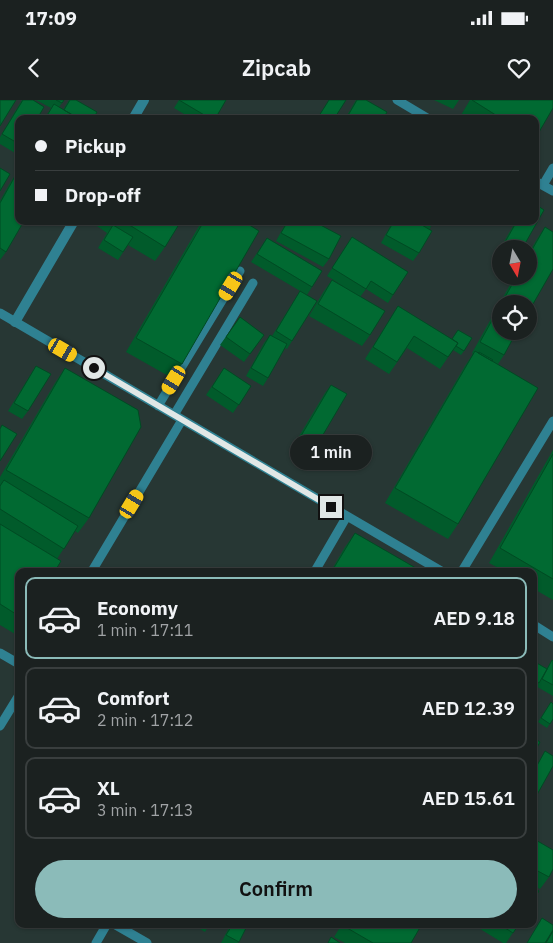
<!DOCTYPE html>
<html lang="en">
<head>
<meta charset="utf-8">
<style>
	body { margin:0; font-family:"IBM Plex Sans",sans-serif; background:#282e2d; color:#f1f3f6; height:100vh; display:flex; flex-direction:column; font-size:19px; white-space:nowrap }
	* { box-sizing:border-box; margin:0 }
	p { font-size:16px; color:#a0a3a5 }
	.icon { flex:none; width:28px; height:28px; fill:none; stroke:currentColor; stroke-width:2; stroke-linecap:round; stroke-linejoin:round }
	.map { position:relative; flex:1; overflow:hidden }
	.sheet { position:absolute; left:15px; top:468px; width:522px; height:360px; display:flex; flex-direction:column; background:#1b2120; border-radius:10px; box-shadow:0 1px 4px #0004,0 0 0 1px #393e3e }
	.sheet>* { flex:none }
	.hud { position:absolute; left:15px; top:15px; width:524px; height:110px; border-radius:10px; box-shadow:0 1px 4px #0004,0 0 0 1px #393e3e; display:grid; align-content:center; height:110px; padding:0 20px; background:#1b2120 }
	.needle { width:32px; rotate:170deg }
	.buttons { position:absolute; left:492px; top:140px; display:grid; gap:10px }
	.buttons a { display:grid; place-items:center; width:45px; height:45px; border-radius:50%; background:#1b2120; box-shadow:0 1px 4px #0004,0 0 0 1px #393e3e; font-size:25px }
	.end { position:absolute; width:22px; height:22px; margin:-11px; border:6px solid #e1e7e6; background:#111; box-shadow:0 0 0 2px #111 }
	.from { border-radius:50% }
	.bubble { position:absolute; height:35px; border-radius:18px; background:#1b2120; box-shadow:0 1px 4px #0004,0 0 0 1px #393e3e; font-size:16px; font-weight:600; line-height:35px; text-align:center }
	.car { position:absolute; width:15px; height:30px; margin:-15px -8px; border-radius:6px; box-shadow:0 0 4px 1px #0007; background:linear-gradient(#f5c518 24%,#345 0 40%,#f5c518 0 76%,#345 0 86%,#f5c518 0) }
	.hud b { display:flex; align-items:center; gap:18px; height:48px; font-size:19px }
	.hud b+b { border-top:1px solid #393e3e }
	.hud i { width:12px; height:12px; background:#f1f3f6 }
	ul { padding:9px 0 0; list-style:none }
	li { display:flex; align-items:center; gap:15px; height:82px; margin:0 10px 8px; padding:0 10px; border:2px solid #393e3e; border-radius:10px }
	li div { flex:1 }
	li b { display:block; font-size:19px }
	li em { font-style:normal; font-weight:600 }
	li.active { border-color:#8bbbb9 }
	li>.icon { width:45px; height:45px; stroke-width:1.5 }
	.button { display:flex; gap:10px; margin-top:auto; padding:10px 20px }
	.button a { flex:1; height:58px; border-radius:30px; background:#8bbbb9; color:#111; font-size:20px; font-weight:600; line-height:58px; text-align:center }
	.status { display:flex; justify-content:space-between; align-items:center; height:35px; padding:0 25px; background:#1b2120; direction:ltr }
	.status svg { height:14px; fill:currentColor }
	header { display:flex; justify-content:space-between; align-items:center; height:65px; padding:0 20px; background:#1b2120; font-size:22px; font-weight:600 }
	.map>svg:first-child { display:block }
</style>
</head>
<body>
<div class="status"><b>17:09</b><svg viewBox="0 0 49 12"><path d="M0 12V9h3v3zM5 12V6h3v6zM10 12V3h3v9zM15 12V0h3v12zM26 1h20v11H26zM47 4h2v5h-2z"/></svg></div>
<header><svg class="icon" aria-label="back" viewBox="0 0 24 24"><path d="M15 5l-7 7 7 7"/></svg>Zipcab<svg class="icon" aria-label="heart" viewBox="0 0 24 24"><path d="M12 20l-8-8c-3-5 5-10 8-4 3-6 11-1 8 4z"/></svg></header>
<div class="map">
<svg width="553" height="843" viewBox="0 0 553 843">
	<rect width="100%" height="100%" fill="#242c2a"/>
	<!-- built -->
	<path fill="#273734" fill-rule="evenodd" d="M0,0H553V843H0ZM19,19H535V121H19ZM501,149H529V176H501ZM501,204H529V231H501ZM19,471H534V824H19Z"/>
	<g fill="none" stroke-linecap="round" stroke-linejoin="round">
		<!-- lane -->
		<path stroke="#2f8192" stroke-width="9" d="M397,0L429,19
			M535,81L553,91
			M543,85L553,68
			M0,213L441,471
			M158,306L240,171
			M174,315L253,183
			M92,471L182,320
			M315,471L347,416
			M462,471L553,321
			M534,525L553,537
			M0,553L19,564
			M0,626L19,595
			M114,824L147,843
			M96,843L107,824"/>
		<!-- street -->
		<path stroke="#2f8192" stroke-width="10" d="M133,19L144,0
			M15,222L74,121"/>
	</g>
	<!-- wall -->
	<path fill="#015b2b" d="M22,0H33L19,19V48L15,53L0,44V37Z
		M36,0H64L59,7L63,10L69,0L93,19H44L51,8Z
		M179,0H226L215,19H192L174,8Z
		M356,0H366L383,19H345Z
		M434,0H459L453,9Z
		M470,0H553L535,19H468L461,15Z
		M18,71L6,152L0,160V101L10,83Z
		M100,121H181L165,147L155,161L128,145L118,160L98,148L107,133L97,126Z
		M202,121H243L182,264L172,278L126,252Z
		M287,121H313L329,159L323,167L276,141Z
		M393,121H434L429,130L419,153L413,161L381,143Z
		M516,121H535L501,149V163L494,159Z
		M545,127L504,255L498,264L458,424L448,439L385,403L465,266L473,254L472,253L515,176H529V153L537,139Z
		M267,138L312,187L307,195L251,162Z
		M347,145L393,195L388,203L366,189L360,197L370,235L362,246L309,216L324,191L332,180L343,186L327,176Z
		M300,191L292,241L287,249L285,248L268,278L263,286L246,276L264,243L270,235L272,236Z
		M398,206L464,251L461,255L453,250L440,269L407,248L389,274L365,259Z
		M240,217L264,235L244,262L220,245Z
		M36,266L28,311L22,319L8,311Z
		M65,268L89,418L78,433L75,431L57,459L19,471V528L15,534L0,525V377L55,283Z
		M224,268L251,286L233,313L206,295Z
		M331,285L314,350L308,358L292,348L325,293Z
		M553,350V500L534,489V471H504L489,463Z
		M355,433L421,471H331L345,447Z
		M552,560L553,561V596L534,585V564L547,568Z
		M551,602L553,619L547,628L538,622Z
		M534,739L549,777L540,789L534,785Z
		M192,824H210L205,832Z
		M231,824H248L238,843H221Z
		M342,824H422L411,843H345L334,837Z
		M472,824H519L506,843H503Z"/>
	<!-- shaded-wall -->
	<path fill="#014a23" d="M539,32L535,38V33Z"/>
	<!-- building -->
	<path fill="#016a32" stroke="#014a23" d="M0,0H16L0,26Z
		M23,0H33L44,7L37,19H19V44L2,34Z
		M56,0H64L62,3Z
		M70,0H76L97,12L93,19H80L64,10Z
		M179,0H226L215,19H211Z
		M329,0H346L334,19H317Z
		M357,0H366L387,12L383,19H346Z
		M472,0H553V8L539,32L535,33V19H502Z
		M54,4L79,19H45Z
		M0,68L10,74L0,91Z
		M18,71L19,121H24L6,152L0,148V103Z
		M535,104L544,110L522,149H501V152L500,151L517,121H535Z
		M123,121H181L165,147Z
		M204,121H243L259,131L182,264L136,238Z
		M288,121H313L341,136L329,159L281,133Z
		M394,121H415L432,131L419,153L386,135Z
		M425,121H434L432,125Z
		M113,125L133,137L123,152L104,140Z
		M545,127L553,132V169L529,211V204H501L517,176H529V155Z
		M352,137L408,172L393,195L371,181L366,189L332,168Z
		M267,138L322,171L312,187L257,154Z
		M332,180L385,211L370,235L318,204Z
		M300,191L317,201L292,241L276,231Z
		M501,204V231H517L504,255L480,242Z
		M398,206L458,243L448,257L414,236L397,262L373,247Z
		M240,217L264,235L250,254L226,237Z
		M458,230L472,238L464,251L456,246L458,243L452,239Z
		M270,235L287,244L268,278L251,268Z
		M475,251L538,288L458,424L395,388Z
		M479,252L493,260L492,261L478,253Z
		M36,266L51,274L28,311L14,303Z
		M65,268L138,310L141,327L89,418L6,370Z
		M224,268L251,286L239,305L212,287Z
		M331,285L347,294L314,350L298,341Z
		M2,325L17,334L0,361V329Z
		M553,354V479L500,448Z
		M4,380L78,426L64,449L0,409V386Z
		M0,424L61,461L55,471H19V516L0,504Z
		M355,433L421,471H332Z
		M552,560L553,561V585L542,579Z
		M535,562L547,569L539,583L534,580V564Z
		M551,602L553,604V619L550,624L541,618Z
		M534,638L540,642L534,653Z
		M545,651L553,656V666L534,700V671Z
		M534,739L553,750V769L549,777L534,769Z
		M534,788L539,791L534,799Z
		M542,818L553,825V830L545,843H527Z
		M233,824H248L239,842L226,835Z
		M343,824H422L411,843H373L342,825Z
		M499,824H519L513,833Z
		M553,831V843H546Z
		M331,837L340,843H328Z"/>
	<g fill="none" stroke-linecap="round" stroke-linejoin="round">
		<!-- route -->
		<path stroke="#e1e7e6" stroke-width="6" d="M94,268L331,407"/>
	</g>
</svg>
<div class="buttons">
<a><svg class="needle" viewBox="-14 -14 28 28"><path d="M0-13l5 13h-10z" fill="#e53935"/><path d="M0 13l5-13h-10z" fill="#a0a3a5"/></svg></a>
<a><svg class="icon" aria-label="locate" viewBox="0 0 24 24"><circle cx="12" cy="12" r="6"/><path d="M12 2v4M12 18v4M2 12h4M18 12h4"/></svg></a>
</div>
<i class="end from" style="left:94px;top:268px"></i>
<i class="end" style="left:331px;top:407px"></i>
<div class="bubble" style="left:290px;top:335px;width:82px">1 min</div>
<i class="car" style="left:231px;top:186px;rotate:211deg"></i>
<i class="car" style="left:63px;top:250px;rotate:120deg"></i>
<i class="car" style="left:174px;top:280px;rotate:211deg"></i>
<i class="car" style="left:132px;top:404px;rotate:31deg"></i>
<div class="hud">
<b><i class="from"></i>Pickup</b>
<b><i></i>Drop-off</b>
</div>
<section class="sheet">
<ul>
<li class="active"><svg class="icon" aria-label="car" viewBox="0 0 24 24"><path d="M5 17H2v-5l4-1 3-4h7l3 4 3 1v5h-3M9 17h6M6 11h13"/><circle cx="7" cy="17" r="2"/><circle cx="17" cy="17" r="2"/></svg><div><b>Economy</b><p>1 min · 17:11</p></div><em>AED 9.18</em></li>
<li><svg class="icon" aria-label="car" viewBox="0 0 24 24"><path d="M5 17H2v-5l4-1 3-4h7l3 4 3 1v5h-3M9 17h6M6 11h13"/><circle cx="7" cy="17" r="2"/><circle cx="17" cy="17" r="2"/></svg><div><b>Comfort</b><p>2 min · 17:12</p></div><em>AED 12.39</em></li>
<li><svg class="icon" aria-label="car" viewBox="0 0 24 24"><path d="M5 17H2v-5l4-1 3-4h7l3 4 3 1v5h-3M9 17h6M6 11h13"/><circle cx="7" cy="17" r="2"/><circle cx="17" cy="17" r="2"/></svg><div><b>XL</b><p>3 min · 17:13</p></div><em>AED 15.61</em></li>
</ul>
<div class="button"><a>Confirm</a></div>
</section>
</div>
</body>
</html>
